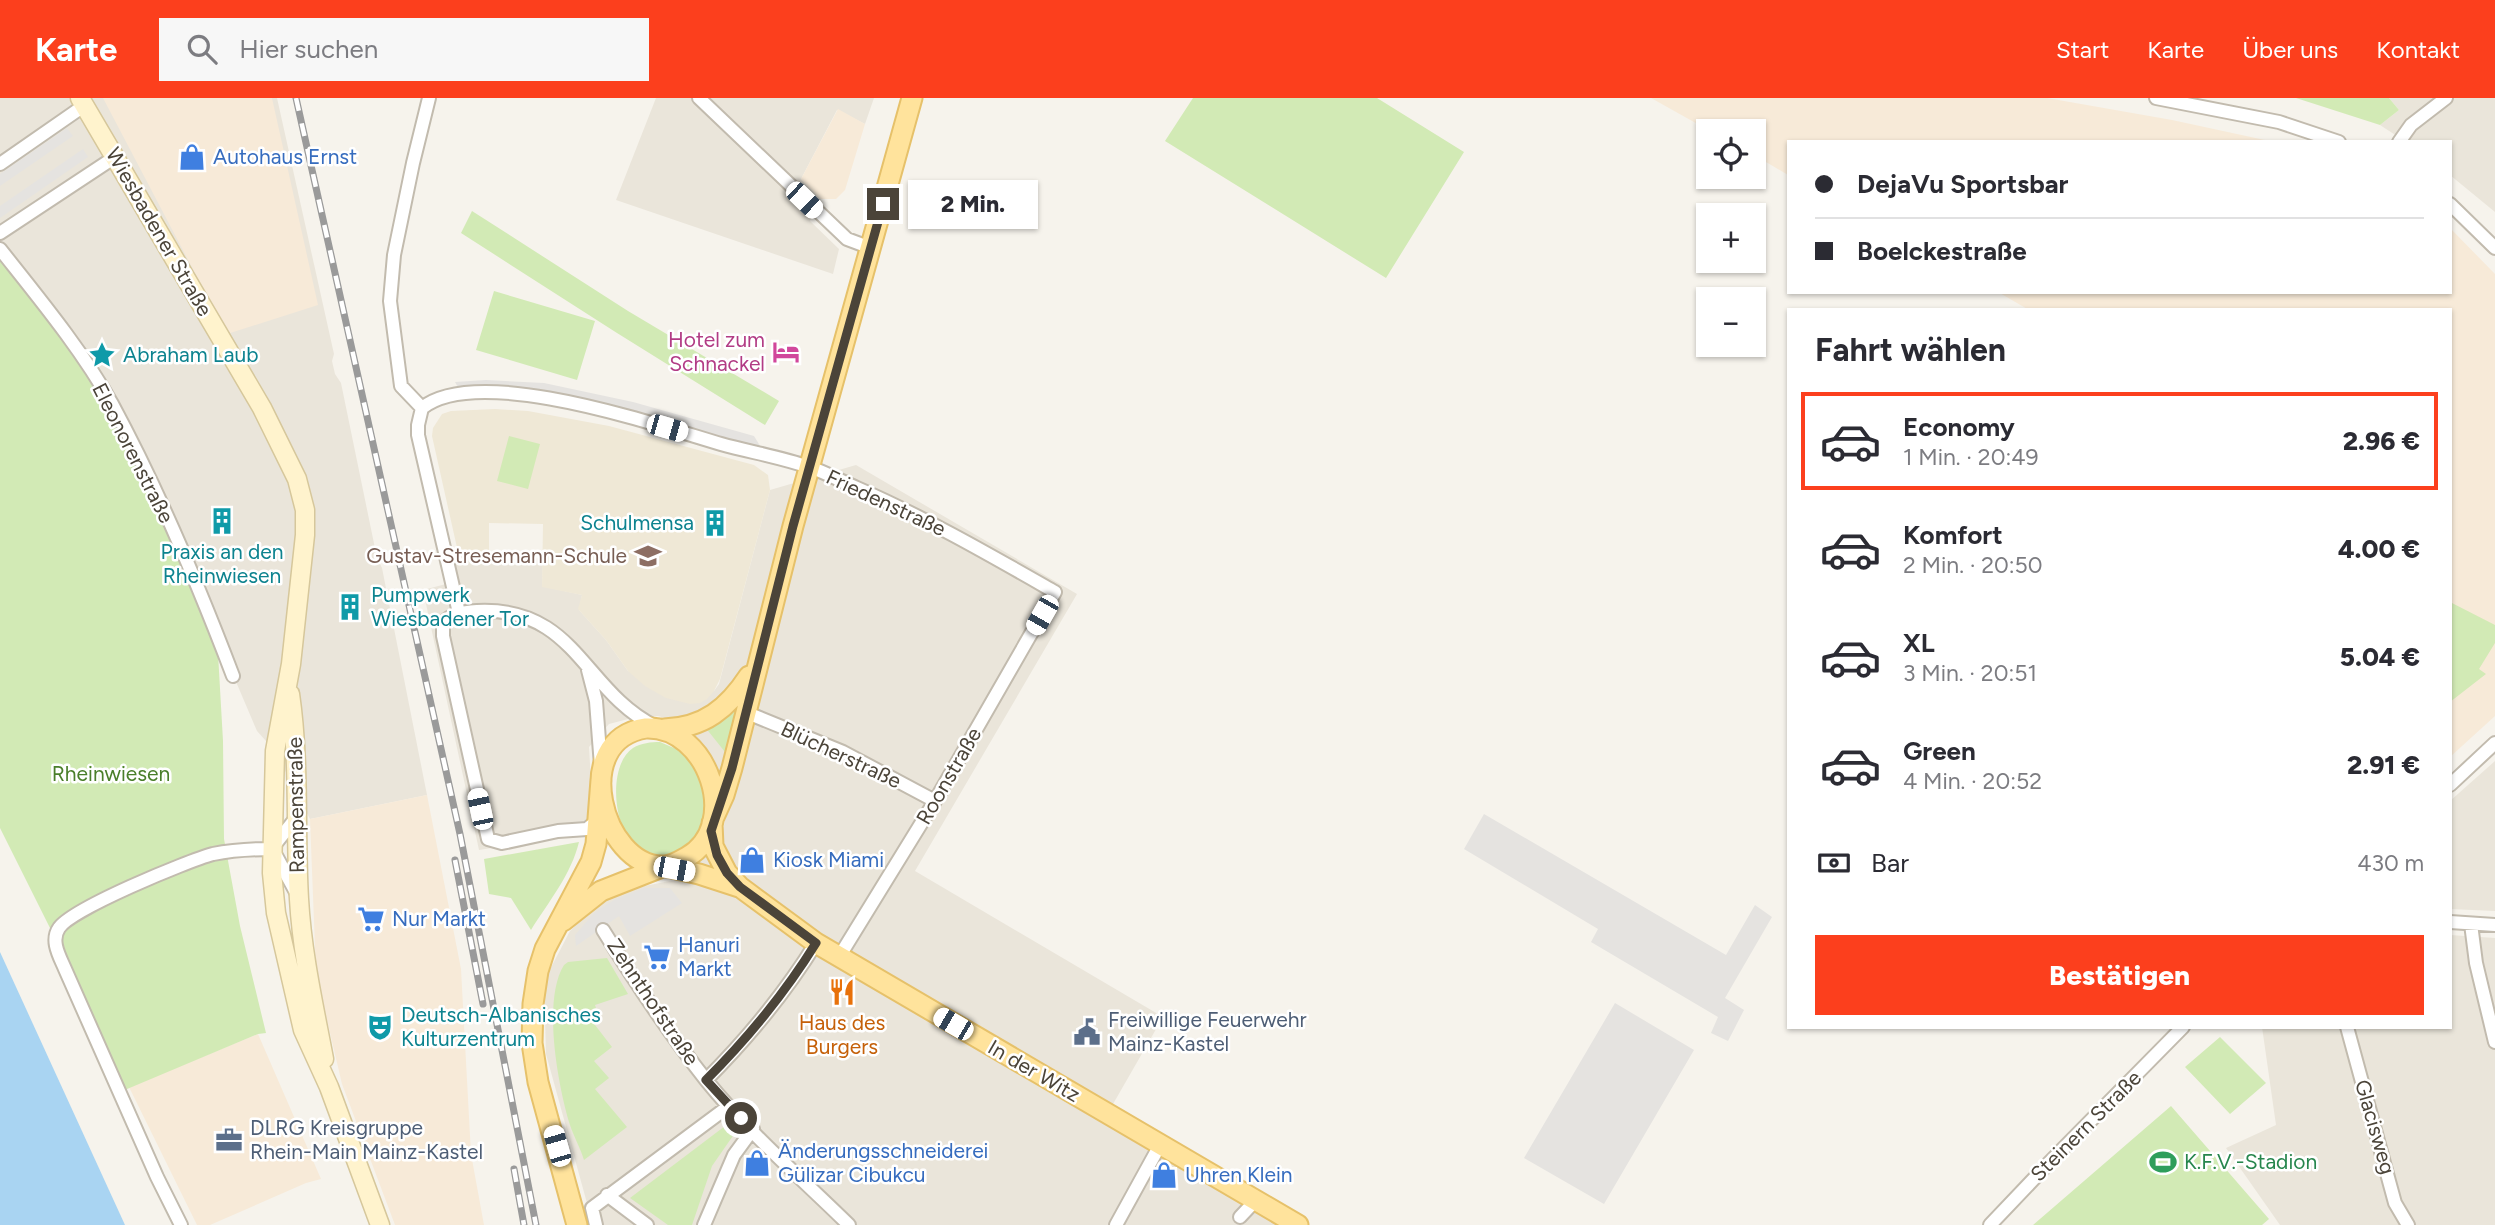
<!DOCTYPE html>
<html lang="de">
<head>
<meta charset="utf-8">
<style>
	body { margin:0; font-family:Figtree,sans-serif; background:#f7f7f7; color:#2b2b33; height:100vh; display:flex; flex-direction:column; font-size:26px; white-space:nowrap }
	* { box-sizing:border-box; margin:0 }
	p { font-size:23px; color:#7c7c81 }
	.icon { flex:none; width:38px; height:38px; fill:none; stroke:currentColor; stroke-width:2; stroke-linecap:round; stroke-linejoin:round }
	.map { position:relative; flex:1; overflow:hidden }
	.panel { position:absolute; left:1787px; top:210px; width:665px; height:721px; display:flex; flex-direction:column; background:#fff; border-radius:0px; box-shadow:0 2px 5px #0004 }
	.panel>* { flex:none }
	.top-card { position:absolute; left:1787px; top:42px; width:665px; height:154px; border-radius:0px; box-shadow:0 2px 5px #0004; display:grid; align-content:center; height:154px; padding:0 28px; background:#fff }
	.tools { position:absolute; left:1696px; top:21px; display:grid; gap:14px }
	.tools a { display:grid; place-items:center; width:70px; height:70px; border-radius:0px; background:#fff; box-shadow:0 2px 5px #0004; font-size:35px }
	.end { position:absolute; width:32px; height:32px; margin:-16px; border:9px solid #4b4439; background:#fff; box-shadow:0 0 0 4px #fff }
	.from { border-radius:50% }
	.bubble { position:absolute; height:49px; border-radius:0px; background:#fff; box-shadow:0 2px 5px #0004; font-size:23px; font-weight:800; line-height:49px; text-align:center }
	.car { position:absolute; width:21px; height:42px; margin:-21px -10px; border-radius:9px; box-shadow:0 0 5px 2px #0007; background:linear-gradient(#fff 24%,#345 0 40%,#fff 0 76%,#345 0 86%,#fff 0) }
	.top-card b { display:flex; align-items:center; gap:24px; height:66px; font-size:26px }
	.top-card b+b { border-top:2px solid #e1e1e2 }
	.top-card i { width:18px; height:18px; background:#2b2b33 }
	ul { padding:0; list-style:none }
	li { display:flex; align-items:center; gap:21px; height:98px; margin:0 14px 10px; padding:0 14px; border:4px solid transparent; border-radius:0px }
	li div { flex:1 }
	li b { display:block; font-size:26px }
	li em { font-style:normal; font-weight:800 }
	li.active { border-color:#fc3f1d }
	li>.icon { width:63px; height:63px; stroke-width:1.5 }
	h2 { padding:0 28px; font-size:32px; line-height:84px }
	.pay { display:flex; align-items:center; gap:18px; height:77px; padding:0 28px; font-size:26px }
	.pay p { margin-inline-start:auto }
	.action { display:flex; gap:14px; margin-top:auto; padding:14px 28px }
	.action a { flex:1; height:80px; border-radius:0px; background:#fc3f1d; color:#fff; font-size:28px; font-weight:800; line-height:80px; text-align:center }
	header { display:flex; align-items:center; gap:42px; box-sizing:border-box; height:98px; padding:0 35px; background:#fc3f1d; color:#fff }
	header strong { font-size:33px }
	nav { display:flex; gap:38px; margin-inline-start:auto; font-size:24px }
	.search { width:490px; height:63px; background:#f7f7f7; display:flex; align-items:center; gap:18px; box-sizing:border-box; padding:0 24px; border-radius:0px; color:#7c7c81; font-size:26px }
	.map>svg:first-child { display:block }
</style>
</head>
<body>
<header>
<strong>Karte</strong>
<div class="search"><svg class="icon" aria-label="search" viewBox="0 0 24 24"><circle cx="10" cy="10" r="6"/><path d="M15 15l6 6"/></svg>Hier suchen</div>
<nav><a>Start</a><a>Karte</a><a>Über uns</a><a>Kontakt</a></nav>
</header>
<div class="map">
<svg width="2495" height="1127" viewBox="0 0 2495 1127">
	<rect width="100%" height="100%" fill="#f6f3ec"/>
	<!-- residential -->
	<path fill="#eae5da" d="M0,0H277L334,256L332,263L335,276L341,285L377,460L382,470L427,697L310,721L275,653L257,633L157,398L0,151Z
		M656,0H874L865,26L837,12L801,81L821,101L810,123L839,151L833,176L616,102Z
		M2389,0H2495V114L2450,77V44H2406L2380,27L2399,12Z
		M856,367L1077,496L915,773L1163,919L1105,1020L1279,1127H593L546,956L544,883L570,833L599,805L634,790L675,782L721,742L733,684L720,680L711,657L679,624L658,618L632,620L609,626L589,649L593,716L591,734L479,752L423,492L446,486L438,455L460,463L543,460L542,488L582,497L579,512L606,542L628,573L714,593L719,586L770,392Z
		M2495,663V813L2450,811V703Z
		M2450,837L2495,840V1127H2280L2226,1050L2276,1027L2262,929H2450Z"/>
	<!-- commercial -->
	<path fill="#f7ead8" d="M103,0H272L318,207L227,236Z
		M1651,0H2047L2172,22L2274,44H1788V77L1754,57V33H1710Z
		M838,11L865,26L845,92L836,101H821L801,81Z
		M2450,130L2495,176V618L2450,659V212H2029L1998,194H2450Z
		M427,697L461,871L471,1056L484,1127H395L342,986L316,875L310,721Z
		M258,936L321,1081L306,1085L210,1127H197L129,989Z"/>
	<!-- education -->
	<path fill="#efe8d6" d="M495,311L528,313L609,328L754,367L768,377L770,392L720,581L714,593L707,601L700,605L690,606L666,600L645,588L628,573L606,542L578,511L582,497L542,489L543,426L489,425V454L478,455V462L460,463L432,338L433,330L442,316L451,313Z"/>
	<!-- green -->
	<path fill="#d2eab5" d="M1193,0H1377L1464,54L1386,180L1165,43Z
		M2296,0H2389L2399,12L2380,27Z
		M472,113L628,213L779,303L765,327L617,235L461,135Z
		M0,151L111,304L217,538L223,643L224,741L240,828L266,935L258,936L120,994L59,848L0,730Z
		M494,193L595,223L577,282L476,252Z
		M509,338L540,346L528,391L497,383Z
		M2450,504L2495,527V545L2479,571L2486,576L2450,604Z
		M734,604L741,607L729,659L705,629Z
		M660,644L681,653L701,676L707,717L694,745L669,760C661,758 650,757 642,753C613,739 606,668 633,650C641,645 651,644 660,644Z
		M579,744C571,777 549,803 531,832L511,800L489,796L484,761Z
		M607,860L628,896L595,907L596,910L585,914L612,949L594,963L609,980L595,991L627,1029L584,1062C580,1049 574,1039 570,1027C558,988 542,902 564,867L568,864Z
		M2220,939L2266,985L2230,1016L2185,969Z
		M2171,1008L2269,1121L2262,1127H2033Z
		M729,1025L737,1032L712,1068L692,1127H668L630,1100Z"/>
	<!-- parking -->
	<path fill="#e5e3e0" d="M67,30L73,38L0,88V76Z
		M83,51L88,59L0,120V108Z
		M486,282L544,285L633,304L754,338L762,351L638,317L460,293L455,284Z
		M1484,716L1726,857L1755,807L1772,819L1725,900L1744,912L1728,943L1711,935L1718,919L1591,844L1598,831L1464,751Z
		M644,790H670L682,805L630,838L619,818L576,848L575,837L594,815L614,802Z
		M1615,905L1694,952L1604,1106L1524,1060Z"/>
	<!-- water -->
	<path fill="#a9d4f2" d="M0,854L125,1127H0Z"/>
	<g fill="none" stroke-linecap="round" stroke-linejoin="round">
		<defs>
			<path id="minor" d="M699,0L847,141L871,150
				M2156,0L2279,24L2339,44
				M2399,44L2411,27L2446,0
				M0,66L85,7
				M2450,106L2495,150
				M0,135L115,59
				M0,151C38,199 82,252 112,306C159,393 198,486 233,578
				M422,310C478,265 656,327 721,346C750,354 780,359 809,369C825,374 841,383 857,390C926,420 990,457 1055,494L935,703L839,859
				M422,310L401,288L390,203L394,157L413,65L429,0
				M422,310L418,327V337L459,515
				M588,572L596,603L601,668
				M745,614L843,654L935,703
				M2450,687L2495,645
				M598,722L587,731L558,733L502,745L488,741L443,538V525C452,515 464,514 477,513C576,508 583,593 656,629
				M272,750L296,720
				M274,754L297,796
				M2450,824L2495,827
				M2471,826L2476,865L2495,944
				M603,832C635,884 668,934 706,982C748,1034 801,1080 849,1127
				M2347,929L2395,1105L2408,1127
				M706,982C748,940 785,895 816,845
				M607,1097L647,1127
				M1240,1119L1256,1102
				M181,1127L157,1079L65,871C60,859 50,843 59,830C71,811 187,763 213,756C233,752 252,751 272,751
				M596,1127L592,1110L729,1008
				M704,1127L734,1057L753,1031
				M1116,1127L1160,1047
				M1990,1127L2047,1067L2183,929"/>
			<path id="secondary" d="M80,0L262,310L297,381L305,412V437L291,566L275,653L272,775L276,815L303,932L329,989L380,1127
				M290,596C300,664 295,733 299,801C302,855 314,908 324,961"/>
			<path id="primary" d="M646,630C708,628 742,727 687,759C680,763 670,769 662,768C603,768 568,642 646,630Z
				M664,631C704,630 728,610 749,578
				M714,719L724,697L732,670L793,428L912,0
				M712,725L713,748L727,775L740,789L816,845L1298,1127
				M664,768L699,776L739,789
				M563,823L601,793L662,769
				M577,1127L538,984L532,945L533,906L538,873L545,851L591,764L596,746L601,682"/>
		</defs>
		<!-- minor casing -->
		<use href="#minor" stroke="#c2bbae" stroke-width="16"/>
		<!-- secondary casing -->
		<use href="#secondary" stroke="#d6c79b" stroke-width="21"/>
		<!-- primary casing -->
		<use href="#primary" stroke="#e6c16a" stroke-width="23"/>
		<!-- minor -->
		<use href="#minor" stroke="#fff" stroke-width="12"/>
		<!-- secondary -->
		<use href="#secondary" stroke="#fff3cd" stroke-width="18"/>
		<!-- primary -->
		<use href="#primary" stroke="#ffe39c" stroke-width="19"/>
		<defs>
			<path id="rail" d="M296,0L460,736L536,1127
				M455,762L483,906
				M514,1071L524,1127"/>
		</defs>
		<!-- rail casing -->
		<use href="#rail" stroke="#9a9a9a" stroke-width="7"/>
		<!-- rail -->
		<use href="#rail" stroke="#fff" stroke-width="4.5" stroke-dasharray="13" stroke-linecap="butt"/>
	</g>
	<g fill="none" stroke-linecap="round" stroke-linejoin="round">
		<!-- route -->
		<path stroke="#4b4439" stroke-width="9" d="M741,1020L706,982C748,940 785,895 816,845L740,789L727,775L717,757L711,733L732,670L793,428L883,106"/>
	</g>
	<!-- icons -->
	<defs>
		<symbol id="shop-bare" viewBox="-9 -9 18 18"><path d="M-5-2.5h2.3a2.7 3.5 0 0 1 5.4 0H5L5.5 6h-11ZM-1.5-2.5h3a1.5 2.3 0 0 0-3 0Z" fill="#3f7fe0" stroke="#fff" stroke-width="2.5" paint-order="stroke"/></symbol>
		<symbol id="hotel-bare" viewBox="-9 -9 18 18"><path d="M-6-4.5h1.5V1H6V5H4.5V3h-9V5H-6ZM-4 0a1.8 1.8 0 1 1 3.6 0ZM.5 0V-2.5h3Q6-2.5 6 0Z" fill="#d1479c" stroke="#fff" stroke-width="2.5" paint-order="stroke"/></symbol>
		<symbol id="sight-bare" viewBox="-9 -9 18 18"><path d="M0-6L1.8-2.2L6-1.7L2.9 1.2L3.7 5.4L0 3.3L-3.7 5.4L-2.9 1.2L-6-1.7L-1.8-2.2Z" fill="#0f9aa8" stroke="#fff" stroke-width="2.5" paint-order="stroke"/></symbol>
		<symbol id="building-bare" viewBox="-9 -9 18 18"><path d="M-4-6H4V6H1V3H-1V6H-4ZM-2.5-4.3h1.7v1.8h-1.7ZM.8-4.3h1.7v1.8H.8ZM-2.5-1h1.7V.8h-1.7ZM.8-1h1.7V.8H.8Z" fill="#0f9aa8" stroke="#fff" stroke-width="2.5" paint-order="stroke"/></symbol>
		<symbol id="school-bare" viewBox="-9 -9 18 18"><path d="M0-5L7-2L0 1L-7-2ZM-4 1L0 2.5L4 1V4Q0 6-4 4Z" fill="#8d6e63" stroke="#fff" stroke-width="2.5" paint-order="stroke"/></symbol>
		<symbol id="supermarket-bare" viewBox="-9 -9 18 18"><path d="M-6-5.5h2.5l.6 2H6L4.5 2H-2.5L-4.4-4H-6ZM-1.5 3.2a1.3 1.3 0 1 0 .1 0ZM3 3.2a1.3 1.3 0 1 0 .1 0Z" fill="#3f7fe0" stroke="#fff" stroke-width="2.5" paint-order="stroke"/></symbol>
		<symbol id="restaurant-bare" viewBox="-9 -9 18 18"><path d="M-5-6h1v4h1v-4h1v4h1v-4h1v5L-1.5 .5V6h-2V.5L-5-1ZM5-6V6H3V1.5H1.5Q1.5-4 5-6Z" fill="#e8710a" stroke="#fff" stroke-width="2.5" paint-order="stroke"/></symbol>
		<symbol id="theatre-bare" viewBox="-9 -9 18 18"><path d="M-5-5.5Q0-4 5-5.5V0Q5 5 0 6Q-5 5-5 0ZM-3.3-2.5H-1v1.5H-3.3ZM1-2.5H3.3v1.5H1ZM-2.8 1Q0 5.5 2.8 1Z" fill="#0f9aa8" stroke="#fff" stroke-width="2.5" paint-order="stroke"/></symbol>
		<symbol id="civic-bare" viewBox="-9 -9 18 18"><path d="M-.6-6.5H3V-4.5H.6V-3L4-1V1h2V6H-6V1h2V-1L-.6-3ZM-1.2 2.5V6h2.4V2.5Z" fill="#5c6f8a" stroke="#fff" stroke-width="2.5" paint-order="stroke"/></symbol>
		<symbol id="office-bare" viewBox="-9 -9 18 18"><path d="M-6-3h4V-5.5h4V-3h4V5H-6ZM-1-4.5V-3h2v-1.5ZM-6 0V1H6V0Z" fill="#5c6f8a" stroke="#fff" stroke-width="2.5" paint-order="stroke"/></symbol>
		<symbol id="stadium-bare" viewBox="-9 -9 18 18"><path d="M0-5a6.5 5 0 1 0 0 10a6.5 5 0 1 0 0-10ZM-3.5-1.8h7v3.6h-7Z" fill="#2e9e5b" stroke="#fff" stroke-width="2.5" paint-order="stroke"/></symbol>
	</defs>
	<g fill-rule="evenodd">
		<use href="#shop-bare" x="173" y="40" width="38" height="38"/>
		<use href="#hotel-bare" x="767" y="235" width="38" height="38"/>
		<use href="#sight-bare" x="83" y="238" width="38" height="38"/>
		<use href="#building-bare" x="203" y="404" width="38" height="38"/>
		<use href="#building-bare" x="696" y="406" width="38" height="38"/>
		<use href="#school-bare" x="629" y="439" width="38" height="38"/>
		<use href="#building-bare" x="331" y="490" width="38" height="38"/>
		<use href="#shop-bare" x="733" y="743" width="38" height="38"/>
		<use href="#supermarket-bare" x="352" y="802" width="38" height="38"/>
		<use href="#supermarket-bare" x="638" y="840" width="38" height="38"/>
		<use href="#restaurant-bare" x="823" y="875" width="38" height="38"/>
		<use href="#theatre-bare" x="361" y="910" width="38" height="38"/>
		<use href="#civic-bare" x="1068" y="915" width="38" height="38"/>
		<use href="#office-bare" x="210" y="1023" width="38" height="38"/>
		<use href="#stadium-bare" x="2144" y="1045" width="38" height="38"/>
		<use href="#shop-bare" x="738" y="1046" width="38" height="38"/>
		<use href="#shop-bare" x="1145" y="1058" width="38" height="38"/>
	</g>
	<g text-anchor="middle" stroke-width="5" stroke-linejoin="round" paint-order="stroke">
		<!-- shop labels -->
		<g font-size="21" fill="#366cbe" stroke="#fff" text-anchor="start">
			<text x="213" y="66">Autohaus Ernst</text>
			<text x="773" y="769">Kiosk Miami</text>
			<text x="392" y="828">Nur Markt</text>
			<text x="678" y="854">Hanuri<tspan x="678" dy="24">Markt</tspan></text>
			<text x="778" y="1060">Änderungsschneiderei<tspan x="778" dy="24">Gülizar Cibukcu</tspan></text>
			<text x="1185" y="1084">Uhren Klein</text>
		</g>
		<!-- street labels -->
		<g font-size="21" fill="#4b4439" stroke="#fff">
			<text transform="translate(159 134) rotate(60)" y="7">Wiesbadener Straße</text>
			<text transform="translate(133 355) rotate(63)" y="7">Eleonorenstraße</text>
			<text transform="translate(886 405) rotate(25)" y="7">Friedenstraße</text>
			<text transform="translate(841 657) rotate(25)" y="7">Blücherstraße</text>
			<text transform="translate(949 678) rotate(-60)" y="7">Roonstraße</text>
			<text transform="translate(296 707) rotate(-91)" y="7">Rampenstraße</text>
			<text transform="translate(653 904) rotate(56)" y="7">Zehnthofstraße</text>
			<text transform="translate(1034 973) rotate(30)" y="7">In der Witz</text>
			<text transform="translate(2086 1028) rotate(-45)" y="7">Steinern Straße</text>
			<text transform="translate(2375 1029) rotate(74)" y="7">Glacisweg</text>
		</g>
		<!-- hotel labels -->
		<g font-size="21" fill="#b23c85" stroke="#fff" text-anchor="end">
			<text x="765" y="249">Hotel zum<tspan x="765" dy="24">Schnackel</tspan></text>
		</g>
		<!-- culture labels -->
		<g font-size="21" fill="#0d838f" stroke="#fff" text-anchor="start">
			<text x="123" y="264">Abraham Laub</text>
			<text x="694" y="432" text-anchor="end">Schulmensa</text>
			<text x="222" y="461" text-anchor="middle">Praxis an den<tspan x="222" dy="24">Rheinwiesen</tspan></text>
			<text x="371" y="504">Pumpwerk<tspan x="371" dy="24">Wiesbadener Tor</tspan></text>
			<text x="401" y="924">Deutsch-Albanisches<tspan x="401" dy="24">Kulturzentrum</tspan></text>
		</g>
		<!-- education labels -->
		<g font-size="21" fill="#785e54" stroke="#fff" text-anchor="end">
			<text x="627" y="465">Gustav-Stresemann-Schule</text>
		</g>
		<!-- park labels -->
		<g font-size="21" fill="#4a7f2a" stroke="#fff">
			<text x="111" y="683">Rheinwiesen</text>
		</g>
		<!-- service labels -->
		<g font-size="21" fill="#4e5e75" stroke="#fff" text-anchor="start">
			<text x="1108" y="929">Freiwillige Feuerwehr<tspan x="1108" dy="24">Mainz-Kastel</tspan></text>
			<text x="250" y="1037">DLRG Kreisgruppe<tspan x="250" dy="24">Rhein-Main Mainz-Kastel</tspan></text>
		</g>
		<!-- food labels -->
		<g font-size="21" fill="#c56008" stroke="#fff">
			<text x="842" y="932">Haus des<tspan x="842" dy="24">Burgers</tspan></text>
		</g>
		<!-- leisure labels -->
		<g font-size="21" fill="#27864d" stroke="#fff" text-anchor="start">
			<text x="2184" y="1071">K.F.V.-Stadion</text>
		</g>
	</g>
</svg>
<div class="tools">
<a><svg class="icon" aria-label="locate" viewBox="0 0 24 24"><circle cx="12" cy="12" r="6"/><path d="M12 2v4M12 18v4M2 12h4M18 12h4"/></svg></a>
<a>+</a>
<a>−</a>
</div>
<i class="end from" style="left:741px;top:1020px"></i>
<i class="end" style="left:883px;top:106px"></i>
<div class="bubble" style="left:908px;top:82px;width:130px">2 Min.</div>
<i class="car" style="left:804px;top:102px;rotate:134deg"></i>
<i class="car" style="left:667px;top:330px;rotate:106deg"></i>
<i class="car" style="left:1042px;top:517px;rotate:210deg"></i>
<i class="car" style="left:480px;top:711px;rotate:348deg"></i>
<i class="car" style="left:674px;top:771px;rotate:101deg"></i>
<i class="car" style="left:953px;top:926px;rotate:300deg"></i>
<i class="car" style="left:557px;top:1048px;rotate:344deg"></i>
<div class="top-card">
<b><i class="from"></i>DejaVu Sportsbar</b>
<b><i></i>Boelckestraße</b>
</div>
<section class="panel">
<h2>Fahrt wählen</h2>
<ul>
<li class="active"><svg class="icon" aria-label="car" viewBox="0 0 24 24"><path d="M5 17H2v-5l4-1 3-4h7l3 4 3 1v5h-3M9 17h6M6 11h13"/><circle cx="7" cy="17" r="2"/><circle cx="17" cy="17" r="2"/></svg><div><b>Economy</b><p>1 Min. · 20:49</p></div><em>2.96 €</em></li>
<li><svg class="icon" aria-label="car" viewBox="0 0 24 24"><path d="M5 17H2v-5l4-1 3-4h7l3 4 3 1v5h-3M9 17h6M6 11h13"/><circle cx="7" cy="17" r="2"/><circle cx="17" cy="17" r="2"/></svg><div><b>Komfort</b><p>2 Min. · 20:50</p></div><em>4.00 €</em></li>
<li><svg class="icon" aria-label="car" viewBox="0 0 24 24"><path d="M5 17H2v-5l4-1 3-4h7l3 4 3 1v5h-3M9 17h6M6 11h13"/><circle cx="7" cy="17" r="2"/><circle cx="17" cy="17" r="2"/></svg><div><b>XL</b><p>3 Min. · 20:51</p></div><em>5.04 €</em></li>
<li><svg class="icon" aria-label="car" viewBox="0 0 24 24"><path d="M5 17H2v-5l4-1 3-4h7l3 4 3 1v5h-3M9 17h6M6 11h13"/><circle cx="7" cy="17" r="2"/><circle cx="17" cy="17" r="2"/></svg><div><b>Green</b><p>4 Min. · 20:52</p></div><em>2.91 €</em></li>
</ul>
<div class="pay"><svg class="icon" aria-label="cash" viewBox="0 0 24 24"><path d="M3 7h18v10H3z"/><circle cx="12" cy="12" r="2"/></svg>Bar<p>430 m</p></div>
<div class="action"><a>Bestätigen</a></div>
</section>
</div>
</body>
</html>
